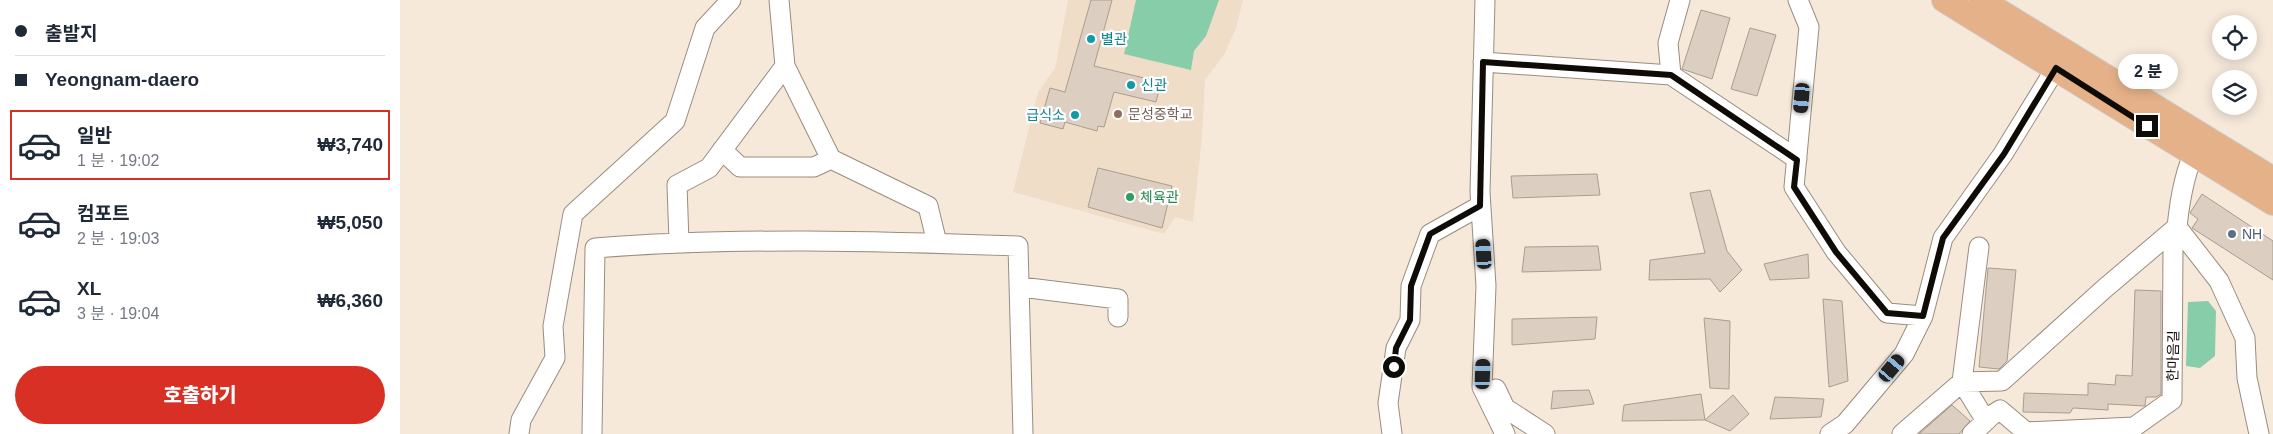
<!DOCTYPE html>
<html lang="ko">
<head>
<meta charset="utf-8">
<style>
	body { margin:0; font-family:Helvetica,"Noto Sans KR",sans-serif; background:#f2f2f3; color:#1f2937; height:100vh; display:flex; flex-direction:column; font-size:19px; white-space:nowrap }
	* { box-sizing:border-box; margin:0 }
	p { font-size:16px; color:#747a83 }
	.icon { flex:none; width:28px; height:28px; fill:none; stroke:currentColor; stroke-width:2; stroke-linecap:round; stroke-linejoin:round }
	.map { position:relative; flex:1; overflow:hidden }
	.panel { display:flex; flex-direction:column; background:#fff; width:400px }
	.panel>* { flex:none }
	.guide { display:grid; align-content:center; height:110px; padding:0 15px; background:#fff }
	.tools { position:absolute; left:1812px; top:15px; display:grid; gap:10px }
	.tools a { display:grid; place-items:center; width:45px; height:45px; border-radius:50%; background:#fff; box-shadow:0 2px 12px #0003; font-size:25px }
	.end { position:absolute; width:22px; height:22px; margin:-11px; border:6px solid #0f0b07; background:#fff; box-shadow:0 0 0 2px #fff }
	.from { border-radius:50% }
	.bubble { position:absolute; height:35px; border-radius:18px; background:#fff; box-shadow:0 2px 12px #0003; font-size:16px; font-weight:800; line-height:35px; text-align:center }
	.car { position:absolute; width:15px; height:30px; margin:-15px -8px; border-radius:6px; box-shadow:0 0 4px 1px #0007; background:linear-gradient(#222 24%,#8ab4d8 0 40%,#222 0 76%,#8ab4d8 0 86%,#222 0) }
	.guide b { display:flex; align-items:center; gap:18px; height:48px; font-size:19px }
	.guide b+b { border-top:1px solid #e0e1e3 }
	.guide i { width:12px; height:12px; background:#1f2937 }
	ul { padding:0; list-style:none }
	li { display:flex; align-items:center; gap:15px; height:70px; margin:0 10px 8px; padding:0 5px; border:2px solid transparent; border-radius:0px }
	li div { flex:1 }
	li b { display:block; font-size:19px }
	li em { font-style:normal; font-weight:800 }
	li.active { border-color:#d93025 }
	li>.icon { width:45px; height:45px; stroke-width:1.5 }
	.cta { display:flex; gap:10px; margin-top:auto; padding:10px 15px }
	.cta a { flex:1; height:58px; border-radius:30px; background:#d93025; color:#fff; font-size:20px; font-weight:800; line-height:58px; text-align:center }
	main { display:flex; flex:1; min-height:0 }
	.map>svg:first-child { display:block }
</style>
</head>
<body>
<main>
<section class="panel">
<div class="guide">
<b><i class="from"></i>출발지</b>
<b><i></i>Yeongnam-daero</b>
</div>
<ul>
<li class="active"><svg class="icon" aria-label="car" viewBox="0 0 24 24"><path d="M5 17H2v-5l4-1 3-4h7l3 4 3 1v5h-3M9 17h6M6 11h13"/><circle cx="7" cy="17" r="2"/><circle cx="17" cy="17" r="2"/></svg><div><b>일반</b><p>1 분 · 19:02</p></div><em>₩3,740</em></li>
<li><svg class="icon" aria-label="car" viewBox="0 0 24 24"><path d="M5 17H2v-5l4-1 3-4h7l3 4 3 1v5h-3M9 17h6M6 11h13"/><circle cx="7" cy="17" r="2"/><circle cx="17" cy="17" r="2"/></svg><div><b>컴포트</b><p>2 분 · 19:03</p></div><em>₩5,050</em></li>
<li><svg class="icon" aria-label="car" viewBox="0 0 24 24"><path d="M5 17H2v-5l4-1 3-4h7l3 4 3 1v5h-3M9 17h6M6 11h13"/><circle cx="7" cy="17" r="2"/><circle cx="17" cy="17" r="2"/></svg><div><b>XL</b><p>3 분 · 19:04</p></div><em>₩6,360</em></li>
</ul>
<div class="cta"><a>호출하기</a></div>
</section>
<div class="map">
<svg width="1873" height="434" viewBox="0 0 1873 434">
	<rect width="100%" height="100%" fill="#f6e9da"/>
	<!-- built -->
	<path fill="#efddc8" d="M668,0H843L836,28L824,55L805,80L802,137L793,222L775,217L764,234L613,192L638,92L655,68Z"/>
	<!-- green -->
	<path fill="#88cdaa" d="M736,0H819L806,36L794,51L791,70L724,54Z
		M1808,301L1816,311L1815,356L1800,368L1786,366L1788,302Z"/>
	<!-- building -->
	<path fill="#dccfc1" stroke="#a99d8f" d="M691,0H712L694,66L761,82L756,102L714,92L704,127L698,126L697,131L665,122L663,129L640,123L650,88L665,92Z
		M1301,10L1330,18L1312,79L1282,69Z
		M1350,28L1376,35L1357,96L1331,89Z
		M698,168L772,186L762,228L688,207Z
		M1197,174L1200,195L1113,198L1111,176Z
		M1310,190L1327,251L1342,270L1320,292L1310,279L1249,280L1250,260L1305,253L1290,193Z
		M1802,194L1873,241V280L1792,228L1798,219L1790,213Z
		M1198,246L1201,270L1122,272L1125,247Z
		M1408,254L1409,278L1370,280L1364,264Z
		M1588,268L1616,270L1607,361L1599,369L1579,367Z
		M1735,290L1761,291V394L1756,397H1746L1745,406L1708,404V410L1673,408L1670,413L1623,412L1624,393L1688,395V383L1715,385L1716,375L1732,376Z
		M1423,299L1442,301L1448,381L1429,387Z
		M1197,317L1195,339L1112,345V319Z
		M1304,318L1330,321L1329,389L1310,388Z
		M1189,390L1194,404L1151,409L1153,391Z
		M1301,394L1305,420L1222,421L1224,405Z
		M1333,395L1349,414L1330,431L1305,420Z
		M1375,397L1424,399L1421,417L1370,419Z
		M1552,405L1570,421L1559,434H1519Z"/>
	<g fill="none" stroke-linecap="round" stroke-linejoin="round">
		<defs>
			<path id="minor" d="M379,0L385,66L431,159L528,206L537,243
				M1085,0L1080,192L1086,286L1082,387L1105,434
				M1398,0L1409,27L1394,187L1436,252L1487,313L1523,316
				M1083,62L1271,75L1397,159
				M1271,75L1268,43L1280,0
				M1799,142C1785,168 1780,198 1777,227L1819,281L1845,338L1847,378L1859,434
				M322,150L340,167H414L431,159
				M279,242L277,185L309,168L385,66
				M1579,247L1562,382L1586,421
				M621,287L718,299V317
				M1096,389L1105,408L1145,434
				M119,434L121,420L155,358L153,326L173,214L275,121L305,28L331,0
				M192,434L195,248C335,237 477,241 618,246L623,434
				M992,434L988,403L996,348L1010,320L1011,286L1030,234L1080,206
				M1430,434L1445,424L1504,354L1523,316L1543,238L1603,154L1662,58
				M1502,434L1562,382L1602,381L1704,289L1777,227
				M1572,434L1592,415L1600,410L1626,432L1734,427L1772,400L1773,247L1777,227"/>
			<path id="major" d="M1544,0L1873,203
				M1581,0L1873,179"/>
		</defs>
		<!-- minor casing -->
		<use href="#minor" stroke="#998d7f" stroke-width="21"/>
		<!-- major casing -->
		<use href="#major" stroke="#cfcecd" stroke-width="26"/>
		<!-- minor -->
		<use href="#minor" stroke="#fff" stroke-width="19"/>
		<!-- major -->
		<use href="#major" stroke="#e5b189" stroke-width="24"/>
	</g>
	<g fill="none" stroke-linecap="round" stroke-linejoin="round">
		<!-- route -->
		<path stroke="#0f0b07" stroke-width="6" d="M994,367L996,348L1010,320L1011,286L1030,234L1080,206L1083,62L1271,75L1397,160L1394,187L1436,252L1487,313L1523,316L1543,238L1604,154L1656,68L1747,126"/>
	</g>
	<!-- markers -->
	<g fill="#0f9aa8" stroke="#fff" stroke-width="2">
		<circle cx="691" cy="39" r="5"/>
		<circle cx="731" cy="85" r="5"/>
		<circle cx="675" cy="115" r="5"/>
	</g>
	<circle fill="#8d6e63" stroke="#fff" stroke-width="2" cx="718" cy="114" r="5"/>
	<circle fill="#2e9e5b" stroke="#fff" stroke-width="2" cx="730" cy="197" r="5"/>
	<circle fill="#5c6f8a" stroke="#fff" stroke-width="2" cx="1832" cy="234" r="5"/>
	<g text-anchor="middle" stroke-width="4.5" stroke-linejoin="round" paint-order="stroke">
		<!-- culture labels -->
		<g font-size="14" fill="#0d838f" stroke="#fff" text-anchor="start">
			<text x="701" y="44">별관</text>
			<text x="741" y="90">신관</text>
			<text x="665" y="120" text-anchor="end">급식소</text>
		</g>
		<!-- education labels -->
		<g font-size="14" fill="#785e54" stroke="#fff" text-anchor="start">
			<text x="728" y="119">문성중학교</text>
		</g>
		<!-- leisure labels -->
		<g font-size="14" fill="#27864d" stroke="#fff" text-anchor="start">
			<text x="740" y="202">체육관</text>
		</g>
		<!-- service labels -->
		<g font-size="14" fill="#4e5e75" stroke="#fff" text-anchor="start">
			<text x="1842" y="239">NH</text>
		</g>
		<!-- street labels -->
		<g font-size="14" fill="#0f0b07" stroke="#fff">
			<text transform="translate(1773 356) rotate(-89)" y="5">한마음길</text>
		</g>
	</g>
</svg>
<div class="tools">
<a><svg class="icon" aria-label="locate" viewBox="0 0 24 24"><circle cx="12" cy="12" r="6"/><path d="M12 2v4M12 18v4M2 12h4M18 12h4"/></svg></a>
<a><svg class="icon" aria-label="layers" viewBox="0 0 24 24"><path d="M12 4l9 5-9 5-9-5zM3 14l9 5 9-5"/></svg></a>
</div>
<i class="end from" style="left:994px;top:367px"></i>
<i class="end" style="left:1747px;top:126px"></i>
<div class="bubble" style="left:1718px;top:54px;width:60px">2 분</div>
<i class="car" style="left:1402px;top:98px;rotate:185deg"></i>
<i class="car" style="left:1084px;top:254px;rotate:356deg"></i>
<i class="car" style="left:1492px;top:368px;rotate:40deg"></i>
<i class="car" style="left:1083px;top:374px;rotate:2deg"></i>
</div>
</main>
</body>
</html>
